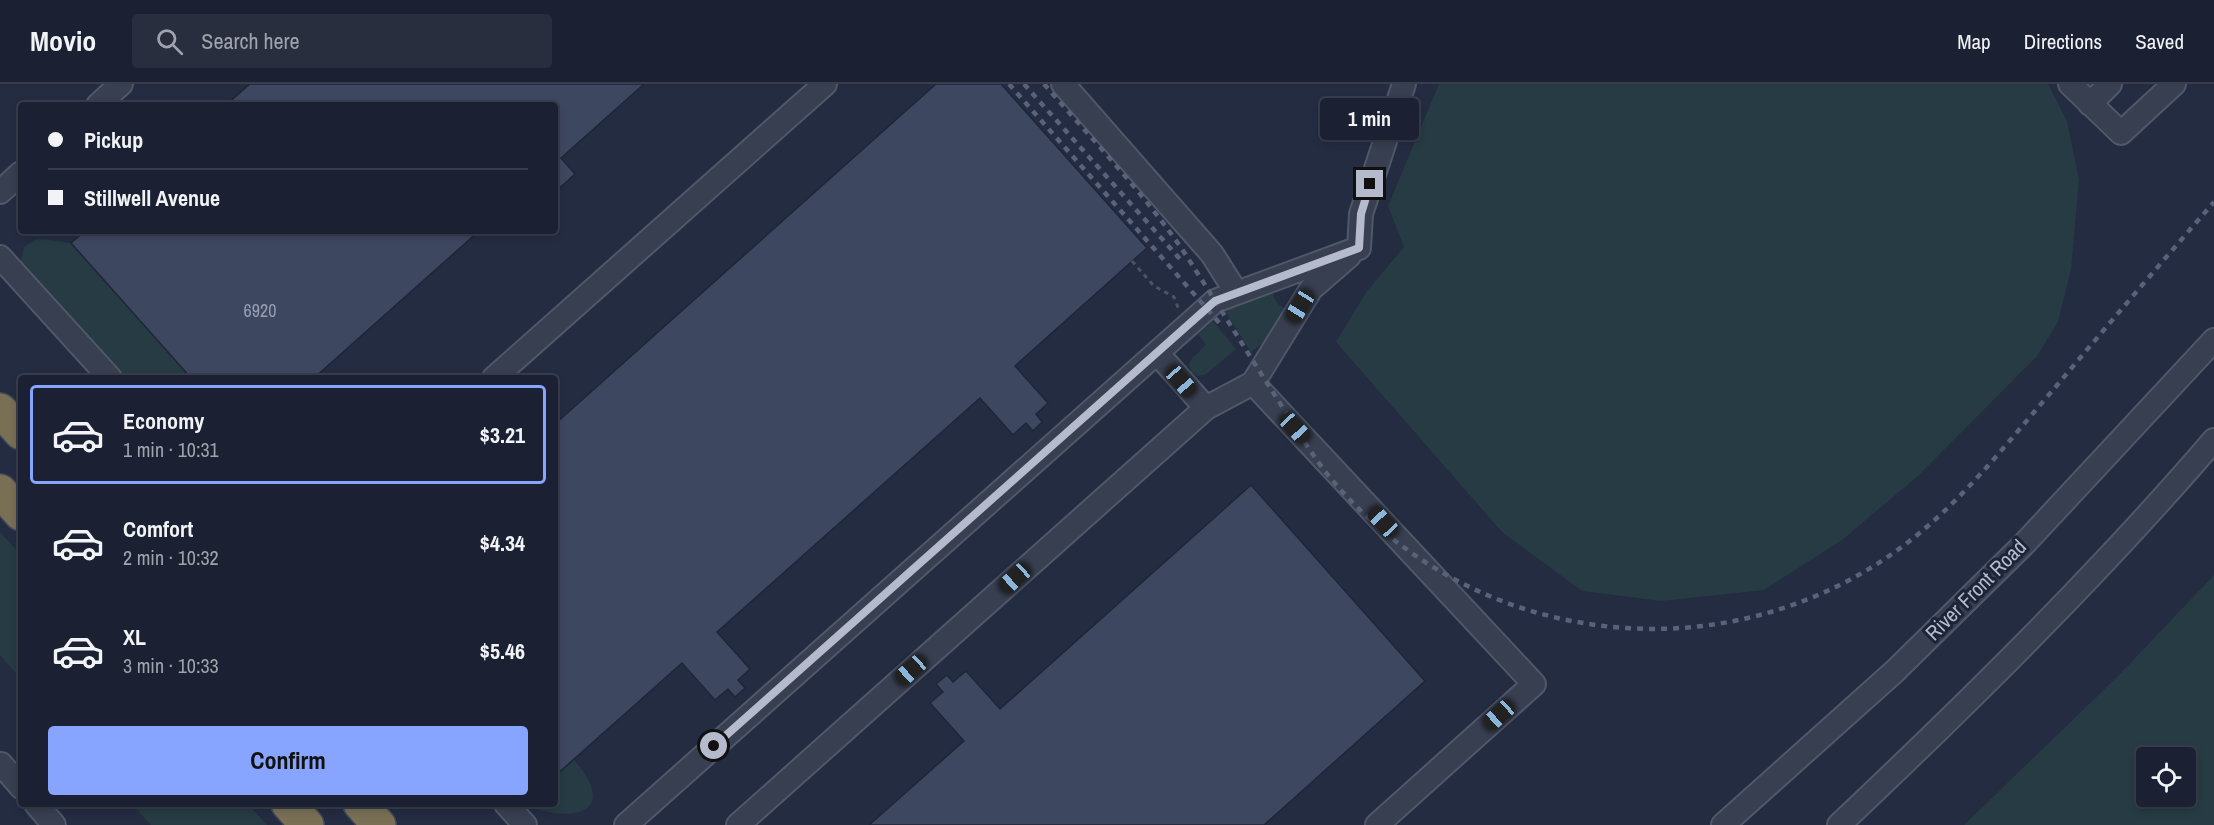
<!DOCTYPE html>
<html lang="en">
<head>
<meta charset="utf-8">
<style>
	body { margin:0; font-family:"Archivo Narrow",sans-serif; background:#282e3e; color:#f1f3f6; height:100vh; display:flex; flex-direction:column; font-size:22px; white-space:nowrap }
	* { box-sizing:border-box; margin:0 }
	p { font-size:20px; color:#a0a3ac }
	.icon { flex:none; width:33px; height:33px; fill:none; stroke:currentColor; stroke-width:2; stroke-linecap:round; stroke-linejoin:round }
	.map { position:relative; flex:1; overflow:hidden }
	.drawer { position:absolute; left:18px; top:291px; width:540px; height:432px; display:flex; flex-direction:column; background:#1b2132; border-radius:6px; box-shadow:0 3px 9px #0003,0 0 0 2px #393e4d }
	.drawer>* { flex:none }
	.hud { position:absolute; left:18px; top:18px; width:540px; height:132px; border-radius:6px; box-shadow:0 3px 9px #0003,0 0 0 2px #393e4d; display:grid; align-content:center; height:132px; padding:0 30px; background:#1b2132 }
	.controls { position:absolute; left:2136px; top:663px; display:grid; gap:12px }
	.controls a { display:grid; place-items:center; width:60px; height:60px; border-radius:6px; background:#1b2132; box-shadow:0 3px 9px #0003,0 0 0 2px #393e4d; font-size:30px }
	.end { position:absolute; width:27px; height:27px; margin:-14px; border:8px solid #b5bbcc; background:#111; box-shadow:0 0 0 3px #111 }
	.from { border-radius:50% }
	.bubble { position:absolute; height:42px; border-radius:6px; background:#1b2132; box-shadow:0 3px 9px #0003,0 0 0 2px #393e4d; font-size:20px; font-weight:800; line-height:42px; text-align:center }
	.car { position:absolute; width:18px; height:36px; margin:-18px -9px; border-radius:8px; box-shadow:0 0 4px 2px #0007; background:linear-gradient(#222 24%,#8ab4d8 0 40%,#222 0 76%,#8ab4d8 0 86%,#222 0) }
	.hud b { display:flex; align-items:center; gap:21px; height:57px; font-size:22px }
	.hud b+b { border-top:2px solid #393e4d }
	.hud i { width:15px; height:15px; background:#f1f3f6 }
	ul { padding:10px 0 0; list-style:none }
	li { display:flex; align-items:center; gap:18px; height:99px; margin:0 12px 9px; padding:0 18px; border:3px solid transparent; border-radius:6px }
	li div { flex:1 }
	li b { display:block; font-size:22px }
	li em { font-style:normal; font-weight:800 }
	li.selected { border-color:#87a5fe }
	li>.icon { width:54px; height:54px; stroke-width:1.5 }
	.primary-button { display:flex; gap:12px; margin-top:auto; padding:12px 30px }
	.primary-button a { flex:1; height:69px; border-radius:6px; background:#87a5fe; color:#111; font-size:24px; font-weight:800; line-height:69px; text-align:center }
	header { display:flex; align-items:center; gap:36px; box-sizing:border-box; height:84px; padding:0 30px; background:#1b2132; border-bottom:2px solid #393e4d }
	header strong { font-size:28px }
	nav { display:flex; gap:33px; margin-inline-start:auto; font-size:21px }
	.search { width:420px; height:54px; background:#282e3e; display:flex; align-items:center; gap:15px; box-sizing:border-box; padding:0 21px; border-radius:6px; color:#a0a3ac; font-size:22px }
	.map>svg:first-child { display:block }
</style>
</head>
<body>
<header>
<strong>Movio</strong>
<div class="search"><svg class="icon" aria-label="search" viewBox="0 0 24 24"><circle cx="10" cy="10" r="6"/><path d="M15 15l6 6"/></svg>Search here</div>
<nav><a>Map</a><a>Directions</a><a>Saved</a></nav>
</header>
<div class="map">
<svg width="2214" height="741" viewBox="0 0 2214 741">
	<rect width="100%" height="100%" fill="#242c42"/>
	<!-- green -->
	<path fill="#263b43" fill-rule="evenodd" d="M1439,0H2048L2067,37L2079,96L2071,186L2058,238L2037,272L1918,392L1842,456L1764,506L1661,517L1582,507L1502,448L1336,258L1367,207L1404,163L1388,122Z
		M44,155L71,159L191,294H120L20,182L24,163L34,156Z
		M1272,209L1277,219L1285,225L1283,229L1265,257L1251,268L1225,227L1234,220Z
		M1213,237L1236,265L1205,291L1197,292L1191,288L1189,281L1192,274L1206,261L1198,250Z
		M0,448L21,471V595L0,571Z
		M2214,491V741H1964L2119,591ZM2146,674H2186V712H2146Z
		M574,676C621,729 572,741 524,720H555V692Z
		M132,720H248L267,741H151Z"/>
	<!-- building -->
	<path fill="#3e4760" stroke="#1f2639" stroke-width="1.5" d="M250,0H644L561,74L575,90L555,108V21H226Z
		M936,0H1001L1147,164L1015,282L1048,319L1036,330L1042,338L1033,347L1026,339L1013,351L980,314L717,548L750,585L738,596L745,604L735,613L728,605L715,616L682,579L555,692V340Z
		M85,147H479L314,294H191L71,159Z
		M1251,401L1425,597L1264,741H869L964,657L930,619L943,608L936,600L947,591L953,598L966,587L1000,625Z"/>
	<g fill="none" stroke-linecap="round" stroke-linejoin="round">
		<defs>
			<path id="minor" d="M1063,0L1212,170L1236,208
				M2070,0L2121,49L2174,0
				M2090,20L2110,0
				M98,21L121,0
				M0,108L21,89
				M1359,164L1361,130L1404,0
				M1349,172L1311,205L1253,299L1534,600L1377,741
				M0,173L110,294
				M1157,269L1206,324
				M494,294L825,0
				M1,680L21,703
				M36,720L54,741
				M506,720L525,741
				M626,741L1215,217L1359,164
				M738,741L1206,324L1253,299
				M1723,741L1895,587L2025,459L2214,256
				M1839,741C1969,618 2097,492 2214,356"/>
			<path id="highway" d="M0,326L21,349
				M0,407L21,430
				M288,720L307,741
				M360,720L379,741"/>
		</defs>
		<!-- minor casing -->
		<use href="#minor" stroke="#505769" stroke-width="26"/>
		<!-- highway casing -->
		<use href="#highway" stroke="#404759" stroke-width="36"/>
		<!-- path -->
		<path stroke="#44585f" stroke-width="3" stroke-dasharray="4.5 4.5" stroke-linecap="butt" d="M1132,177L1154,202L1174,213L1179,226"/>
		<!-- minor -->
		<use href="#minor" stroke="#383f51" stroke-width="22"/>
		<!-- highway -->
		<use href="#highway" stroke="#786f55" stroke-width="33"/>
		<!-- rail -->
		<path stroke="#5a6279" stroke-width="4.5" stroke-dasharray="6 6" stroke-linecap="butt" d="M1009,0L1223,243
			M1024,0L1180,175
			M1044,0C1091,54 1141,106 1182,165C1217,219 1250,273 1285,327C1302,354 1318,381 1340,405C1400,473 1483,520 1572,537C1699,562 1831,527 1929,441C1975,401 2013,352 2053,306C2106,243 2160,180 2214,118"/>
	</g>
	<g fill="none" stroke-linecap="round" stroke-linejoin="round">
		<!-- route -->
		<path stroke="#b5bbcc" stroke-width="8" d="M714,662L1215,217L1359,164L1361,130L1370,100"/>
	</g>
	<g text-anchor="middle" stroke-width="6" stroke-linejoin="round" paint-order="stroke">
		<!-- number labels -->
		<g font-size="18" fill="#979eb1">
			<text x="260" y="233">6920</text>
		</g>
		<!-- street labels -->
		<g font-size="21" fill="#b5bbcc" stroke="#1d2437">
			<text transform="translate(1976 506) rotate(-45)" y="7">River Front Road</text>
		</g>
	</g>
</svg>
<div class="controls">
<a><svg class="icon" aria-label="locate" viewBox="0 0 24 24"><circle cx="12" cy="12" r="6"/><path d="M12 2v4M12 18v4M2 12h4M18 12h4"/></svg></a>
</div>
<i class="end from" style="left:714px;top:662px"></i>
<i class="end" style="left:1370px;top:100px"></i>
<div class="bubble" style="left:1320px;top:14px;width:99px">1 min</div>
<i class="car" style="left:1300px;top:222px;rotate:212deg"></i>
<i class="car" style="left:1181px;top:297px;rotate:139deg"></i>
<i class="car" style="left:1295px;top:344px;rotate:137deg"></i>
<i class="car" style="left:1383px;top:438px;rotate:317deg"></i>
<i class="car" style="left:1015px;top:494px;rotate:228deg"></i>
<i class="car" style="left:911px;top:586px;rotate:228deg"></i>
<i class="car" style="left:1499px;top:631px;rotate:228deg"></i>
<div class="hud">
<b><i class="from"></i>Pickup</b>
<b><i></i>Stillwell Avenue</b>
</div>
<section class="drawer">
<ul>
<li class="selected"><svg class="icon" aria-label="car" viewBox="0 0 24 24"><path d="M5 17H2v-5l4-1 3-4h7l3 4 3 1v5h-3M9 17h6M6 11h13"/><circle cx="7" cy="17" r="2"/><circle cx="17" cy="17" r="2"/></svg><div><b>Economy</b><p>1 min · 10:31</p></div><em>$3.21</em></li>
<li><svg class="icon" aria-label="car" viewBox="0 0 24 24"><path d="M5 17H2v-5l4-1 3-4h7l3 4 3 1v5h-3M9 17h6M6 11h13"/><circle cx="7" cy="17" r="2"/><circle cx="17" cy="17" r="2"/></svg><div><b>Comfort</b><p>2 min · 10:32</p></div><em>$4.34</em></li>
<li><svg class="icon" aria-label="car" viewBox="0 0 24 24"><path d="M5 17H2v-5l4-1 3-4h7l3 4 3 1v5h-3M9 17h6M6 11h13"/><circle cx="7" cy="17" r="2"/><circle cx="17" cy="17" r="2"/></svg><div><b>XL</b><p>3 min · 10:33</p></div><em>$5.46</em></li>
</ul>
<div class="primary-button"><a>Confirm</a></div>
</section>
</div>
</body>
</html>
